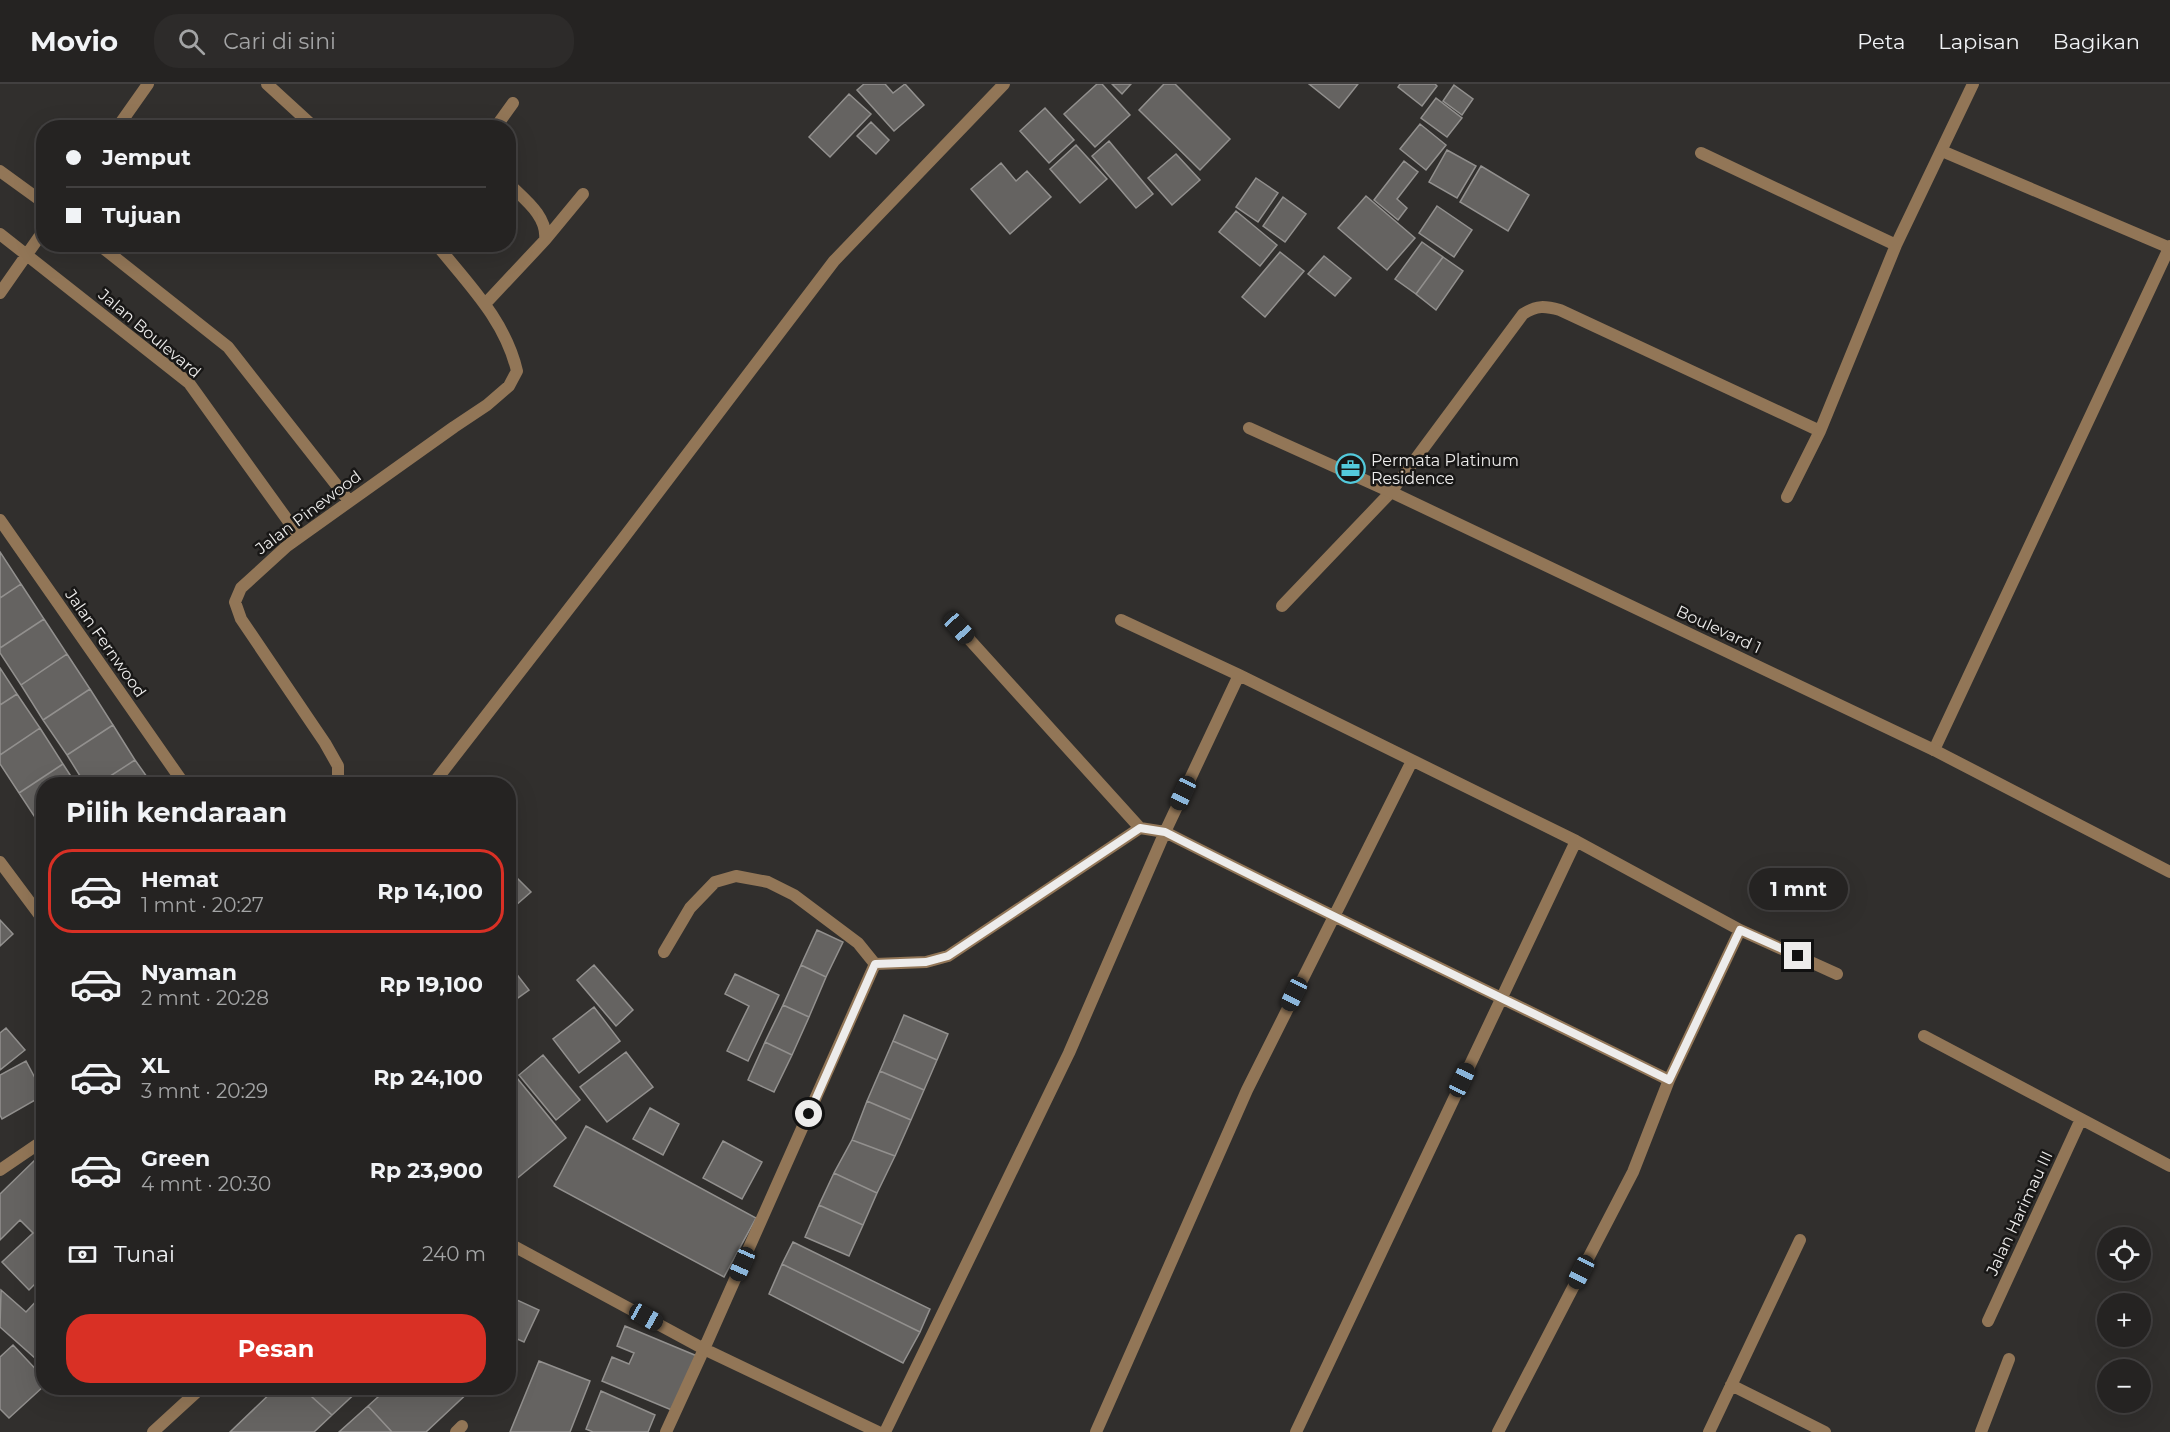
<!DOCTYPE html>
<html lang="id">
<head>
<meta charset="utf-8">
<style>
	body { margin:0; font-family:Montserrat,sans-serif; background:#2d2b2a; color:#f1f3f6; height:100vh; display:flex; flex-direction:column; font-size:22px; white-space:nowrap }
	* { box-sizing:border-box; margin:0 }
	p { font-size:20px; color:#a3a4a5 }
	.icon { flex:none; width:33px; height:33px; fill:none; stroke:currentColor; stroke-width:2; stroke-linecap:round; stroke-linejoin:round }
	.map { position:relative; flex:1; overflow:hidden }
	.panel { position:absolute; left:36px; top:693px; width:480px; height:618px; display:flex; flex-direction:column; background:#252322; border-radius:24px; box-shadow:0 6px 24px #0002,0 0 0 2px #424040 }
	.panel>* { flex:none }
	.hud { position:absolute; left:36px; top:36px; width:480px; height:132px; border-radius:24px; box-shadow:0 6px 24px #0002,0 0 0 2px #424040; display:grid; align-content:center; height:132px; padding:0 30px; background:#252322 }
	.controls { position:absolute; left:2097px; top:1143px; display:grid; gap:12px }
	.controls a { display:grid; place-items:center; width:54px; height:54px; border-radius:50%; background:#252322; box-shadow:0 6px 24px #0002,0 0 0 2px #424040; font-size:30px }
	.end { position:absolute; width:27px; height:27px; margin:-14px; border:8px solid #edeceb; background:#111; box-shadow:0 0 0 3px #111 }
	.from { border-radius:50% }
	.bubble { position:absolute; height:42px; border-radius:21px; background:#252322; box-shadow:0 6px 24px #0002,0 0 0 2px #424040; font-size:20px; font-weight:700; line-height:42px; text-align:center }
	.car { position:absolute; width:18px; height:36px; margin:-18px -9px; border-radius:8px; box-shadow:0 0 4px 2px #0007; background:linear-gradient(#222 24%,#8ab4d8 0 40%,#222 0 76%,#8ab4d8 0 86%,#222 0) }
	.hud b { display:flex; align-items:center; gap:21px; height:57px; font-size:22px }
	.hud b+b { border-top:2px solid #424040 }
	.hud i { width:15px; height:15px; background:#f1f3f6 }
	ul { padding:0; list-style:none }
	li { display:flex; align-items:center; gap:18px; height:84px; margin:0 12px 9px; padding:0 18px; border:3px solid transparent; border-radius:24px }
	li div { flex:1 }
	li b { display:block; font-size:22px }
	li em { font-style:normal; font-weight:700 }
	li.current { border-color:#d93025 }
	li>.icon { width:54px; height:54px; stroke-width:1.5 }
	h2 { padding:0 30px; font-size:27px; line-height:72px }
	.pay { display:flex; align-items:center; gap:15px; height:66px; padding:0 30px; font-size:22px }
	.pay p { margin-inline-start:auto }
	.button { display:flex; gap:12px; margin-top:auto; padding:12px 30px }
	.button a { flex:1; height:69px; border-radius:24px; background:#d93025; color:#fff; font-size:24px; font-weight:700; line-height:69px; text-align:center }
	header { display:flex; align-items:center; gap:36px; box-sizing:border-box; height:84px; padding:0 30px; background:#252322; border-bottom:2px solid #424040 }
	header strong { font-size:28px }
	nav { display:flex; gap:33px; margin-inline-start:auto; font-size:21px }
	.search { width:420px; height:54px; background:#2d2b2a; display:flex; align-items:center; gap:15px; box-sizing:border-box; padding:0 21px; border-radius:24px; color:#a3a4a5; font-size:22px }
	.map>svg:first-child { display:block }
</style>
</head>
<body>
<header>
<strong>Movio</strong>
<div class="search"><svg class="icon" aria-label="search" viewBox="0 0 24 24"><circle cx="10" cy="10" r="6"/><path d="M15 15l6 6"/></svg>Cari di sini</div>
<nav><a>Peta</a><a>Lapisan</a><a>Bagikan</a></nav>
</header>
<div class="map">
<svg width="2170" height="1348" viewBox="0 0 2170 1348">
	<rect width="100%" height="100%" fill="#312f2d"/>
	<!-- building -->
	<path fill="#656361" stroke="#92908e" stroke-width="1.5" d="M864,0H885L893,9L905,0L924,21L894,47L857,6Z
		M1097,0H1102L1130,31L1095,63L1064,30Z
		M1112,0H1131L1122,10Z
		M1164,0H1175L1230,55L1200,86L1139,26Z
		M1309,0H1358L1339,24Z
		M1400,0H1435L1437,2L1422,22L1398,3Z
		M1454,1L1473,15L1462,31L1443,17Z
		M849,10L871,30L830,73L809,53Z
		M1436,14L1462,34L1447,53L1421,34Z
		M1045,24L1074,56L1049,79L1020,47Z
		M871,38L889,56L876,70L857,52Z
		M1420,40L1446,61L1426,86L1400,65Z
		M1109,57L1153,110L1136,124L1092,72Z
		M1076,61L1107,95L1080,119L1050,85Z
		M1447,66L1476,82L1457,114L1429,98Z
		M1176,70L1200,96L1172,121L1148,94Z
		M1404,77L1418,88L1397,115L1407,124L1398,136L1374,116Z
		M1001,79L1016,97L1027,87L1051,113L1010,150L971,105Z
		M1481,82L1529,111L1508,147L1460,118Z
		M1256,94L1278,109L1258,138L1236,123Z
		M1366,112L1415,154L1387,186L1338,144Z
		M1283,113L1306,130L1285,158L1263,142Z
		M1437,122L1472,146L1454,173L1419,149Z
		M1236,127L1277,161L1260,182L1219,148Z
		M1422,158L1443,173L1416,210L1395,195Z
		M1280,168L1304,187L1265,233L1242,213Z
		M1324,172L1351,194L1335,212L1308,190Z
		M1443,173L1463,187L1436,226L1416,210Z
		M0,468L21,500L0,514Z
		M21,500L44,535L0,564V514Z
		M44,535L67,570L21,601L0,569V564Z
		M67,570L90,605L43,636L21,601Z
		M0,584L17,610L0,621Z
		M90,605L113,641L67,671L43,636Z
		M17,610L40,644L0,671V621Z
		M113,641L135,676L98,700H85L67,671Z
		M40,644L63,680L19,709L0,680V671Z
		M135,676L152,700H98Z
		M63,680L76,700H44L42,744L19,709Z
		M508,785L531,808L508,828Z
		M0,836L13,850L0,862Z
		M817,846L843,858L826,893L801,881Z
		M508,879L529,906L508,921Z
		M594,881L633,926L616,942L577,896Z
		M801,881L826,893L809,933L783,921Z
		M735,890L779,911L748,977L727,967L749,922L725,910Z
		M783,921L809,933L792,971L765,958Z
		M594,923L620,957L579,989L553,955Z
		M904,931L948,950L937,976L893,957Z
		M6,944L25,966L0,986V949Z
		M893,957L937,976L924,1006L880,987Z
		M765,958L792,971L774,1008L748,996Z
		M626,968L653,1003L607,1038L580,1003Z
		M543,971L580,1016L556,1036L519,991Z
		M26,977L44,1011L2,1035L0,1031V991Z
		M508,983L566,1054L509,1101L508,1100Z
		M880,987L924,1006L911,1036L867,1017Z
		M867,1017L911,1036L895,1072L852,1056Z
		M650,1024L679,1040L663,1071L633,1055Z
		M586,1042L756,1134L724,1193L554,1102Z
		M852,1056L895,1072L877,1109L834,1089Z
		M723,1057L762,1078L742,1115L703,1094Z
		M38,1073L44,1079V1191L29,1206L2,1178L33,1149L20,1136L0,1156V1110Z
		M834,1089L877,1109L863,1141L819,1121Z
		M819,1121L863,1141L849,1172L805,1153Z
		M793,1158L930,1225L920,1248L782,1180Z
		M782,1180L920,1248L903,1279L769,1210Z
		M1,1206L26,1228L42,1211L44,1212V1282L0,1243Z
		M508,1212L539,1226L524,1258L508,1251Z
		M625,1242L697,1272L674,1327L602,1297L612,1273L629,1280L634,1269L617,1262Z
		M13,1261L44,1294V1302L9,1334L0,1325V1273Z
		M539,1277L590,1297L570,1348H510Z
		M276,1304H302L332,1331L314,1348H230Z
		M302,1304H361L332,1331Z
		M388,1304H473L426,1348H392L368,1322Z
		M601,1307L655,1331L648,1348H593L586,1345Z
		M368,1322L392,1348H339Z"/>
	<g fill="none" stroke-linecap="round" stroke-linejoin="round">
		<!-- service -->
		<path stroke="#927657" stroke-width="12" d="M1942,67L2170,164
			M1701,69L1896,161
			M1787,413L1820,347L1896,161L1973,0
			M1282,522L1391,408L1523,230C1537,221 1545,222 1560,226L1820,347
			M1934,666L2170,162
			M456,1348L462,1342
			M666,1348L704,1265"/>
		<!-- minor -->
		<path stroke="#927657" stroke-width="12" d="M267,0L315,44
			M117,44L148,0
			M495,44L513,19
			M0,87L44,119
			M0,150L189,299L299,452
			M545,156L583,110
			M98,160L228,263L349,417
			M0,209L44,146
			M485,220L545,156C548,132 524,115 508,99
			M1249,344L1391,408L1934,666L2170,788
			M0,436L184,700
			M1121,536L1239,591L1576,757L1740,846L1837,890
			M959,544L1140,744L1165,748C1332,833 1501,913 1669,996L1633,1088L1498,1348
			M336,700L338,694V682L325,659L241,535L235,518L241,504L287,462L454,343L487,321L509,302L517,287C505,236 469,201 436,160
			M433,700L619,460L834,177L1004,0
			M0,778L44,837
			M664,868L690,824L715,798L736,792L768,798L794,811L858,859L875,880L704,1265
			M875,880L926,878L948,872L1140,744
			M1924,952L2170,1082
			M1669,996L1740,846
			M0,1086L44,1056
			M508,1159L704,1265L878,1348
			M1988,1237L2081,1035
			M1731,1301L1825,1348
			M153,1348L201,1304
			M885,1348L1069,969L1165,748L1239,591
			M1096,1348L1247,1006L1412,677
			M1296,1348L1576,757
			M1709,1348L1800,1156
			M1981,1348L2009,1275"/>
	</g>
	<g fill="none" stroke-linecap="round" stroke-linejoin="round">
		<!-- route -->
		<path stroke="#edeceb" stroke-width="8" d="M809,1030L875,880L926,878L948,872L1140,744L1165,748C1332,833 1501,913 1669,996L1740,846L1798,872"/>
	</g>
	<!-- icons -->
	<defs>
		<symbol id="office-ring" viewBox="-11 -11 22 22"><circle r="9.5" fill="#181716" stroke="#53cadc" stroke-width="1.5"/><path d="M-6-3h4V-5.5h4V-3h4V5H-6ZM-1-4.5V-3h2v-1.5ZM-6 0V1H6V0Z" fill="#53cadc"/></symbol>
	</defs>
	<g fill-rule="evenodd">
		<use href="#office-ring" x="1334" y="368" width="33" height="33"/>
	</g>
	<g text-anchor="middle" stroke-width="5" stroke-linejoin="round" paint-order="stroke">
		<!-- street labels -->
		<g font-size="16" fill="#edeceb" stroke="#181716">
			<text transform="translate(150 249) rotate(40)" y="6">Jalan Boulevard</text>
			<text transform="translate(308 428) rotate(-37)" y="6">Jalan Pinewood</text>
			<text transform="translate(1719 545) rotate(25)" y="6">Boulevard 1</text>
			<text transform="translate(106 559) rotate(55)" y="6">Jalan Fernwood</text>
			<text transform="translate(2019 1129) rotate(-65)" y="6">Jalan Harimau III</text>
		</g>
		<!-- poi labels -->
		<g font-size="16" fill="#edeceb" stroke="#181716" text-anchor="start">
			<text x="1371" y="382">Permata Platinum<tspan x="1371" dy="18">Residence</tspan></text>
		</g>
	</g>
</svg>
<div class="controls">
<a><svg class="icon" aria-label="locate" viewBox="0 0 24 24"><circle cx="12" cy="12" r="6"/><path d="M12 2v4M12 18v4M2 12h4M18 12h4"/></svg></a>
<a>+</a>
<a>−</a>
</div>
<i class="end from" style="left:809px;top:1030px"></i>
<i class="end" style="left:1798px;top:872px"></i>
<div class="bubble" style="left:1749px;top:784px;width:99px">1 mnt</div>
<i class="car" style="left:959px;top:544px;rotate:138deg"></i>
<i class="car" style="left:1183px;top:709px;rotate:205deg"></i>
<i class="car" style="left:1294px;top:910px;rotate:206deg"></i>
<i class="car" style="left:1462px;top:996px;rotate:25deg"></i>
<i class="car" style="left:742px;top:1180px;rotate:204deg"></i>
<i class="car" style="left:1581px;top:1188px;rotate:207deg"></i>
<i class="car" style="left:646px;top:1233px;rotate:119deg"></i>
<div class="hud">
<b><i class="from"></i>Jemput</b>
<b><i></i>Tujuan</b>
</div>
<section class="panel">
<h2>Pilih kendaraan</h2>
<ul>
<li class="current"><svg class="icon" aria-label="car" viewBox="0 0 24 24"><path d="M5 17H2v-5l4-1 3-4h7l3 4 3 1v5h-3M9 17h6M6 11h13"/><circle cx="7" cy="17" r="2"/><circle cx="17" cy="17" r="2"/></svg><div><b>Hemat</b><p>1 mnt · 20:27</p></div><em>Rp 14,100</em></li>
<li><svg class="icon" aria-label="car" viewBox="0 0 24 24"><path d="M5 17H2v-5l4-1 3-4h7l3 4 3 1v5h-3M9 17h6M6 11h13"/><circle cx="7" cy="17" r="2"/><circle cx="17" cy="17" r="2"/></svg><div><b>Nyaman</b><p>2 mnt · 20:28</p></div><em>Rp 19,100</em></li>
<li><svg class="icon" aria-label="car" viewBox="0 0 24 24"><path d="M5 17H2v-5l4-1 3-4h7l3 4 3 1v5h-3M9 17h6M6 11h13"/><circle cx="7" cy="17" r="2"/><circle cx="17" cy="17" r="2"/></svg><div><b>XL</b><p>3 mnt · 20:29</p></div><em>Rp 24,100</em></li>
<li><svg class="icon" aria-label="car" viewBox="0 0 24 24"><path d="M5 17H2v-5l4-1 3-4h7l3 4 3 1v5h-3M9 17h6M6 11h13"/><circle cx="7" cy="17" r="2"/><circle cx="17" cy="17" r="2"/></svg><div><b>Green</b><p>4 mnt · 20:30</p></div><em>Rp 23,900</em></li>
</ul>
<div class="pay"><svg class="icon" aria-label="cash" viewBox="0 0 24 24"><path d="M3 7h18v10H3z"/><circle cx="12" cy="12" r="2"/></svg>Tunai<p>240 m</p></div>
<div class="button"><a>Pesan</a></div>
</section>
</div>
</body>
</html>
